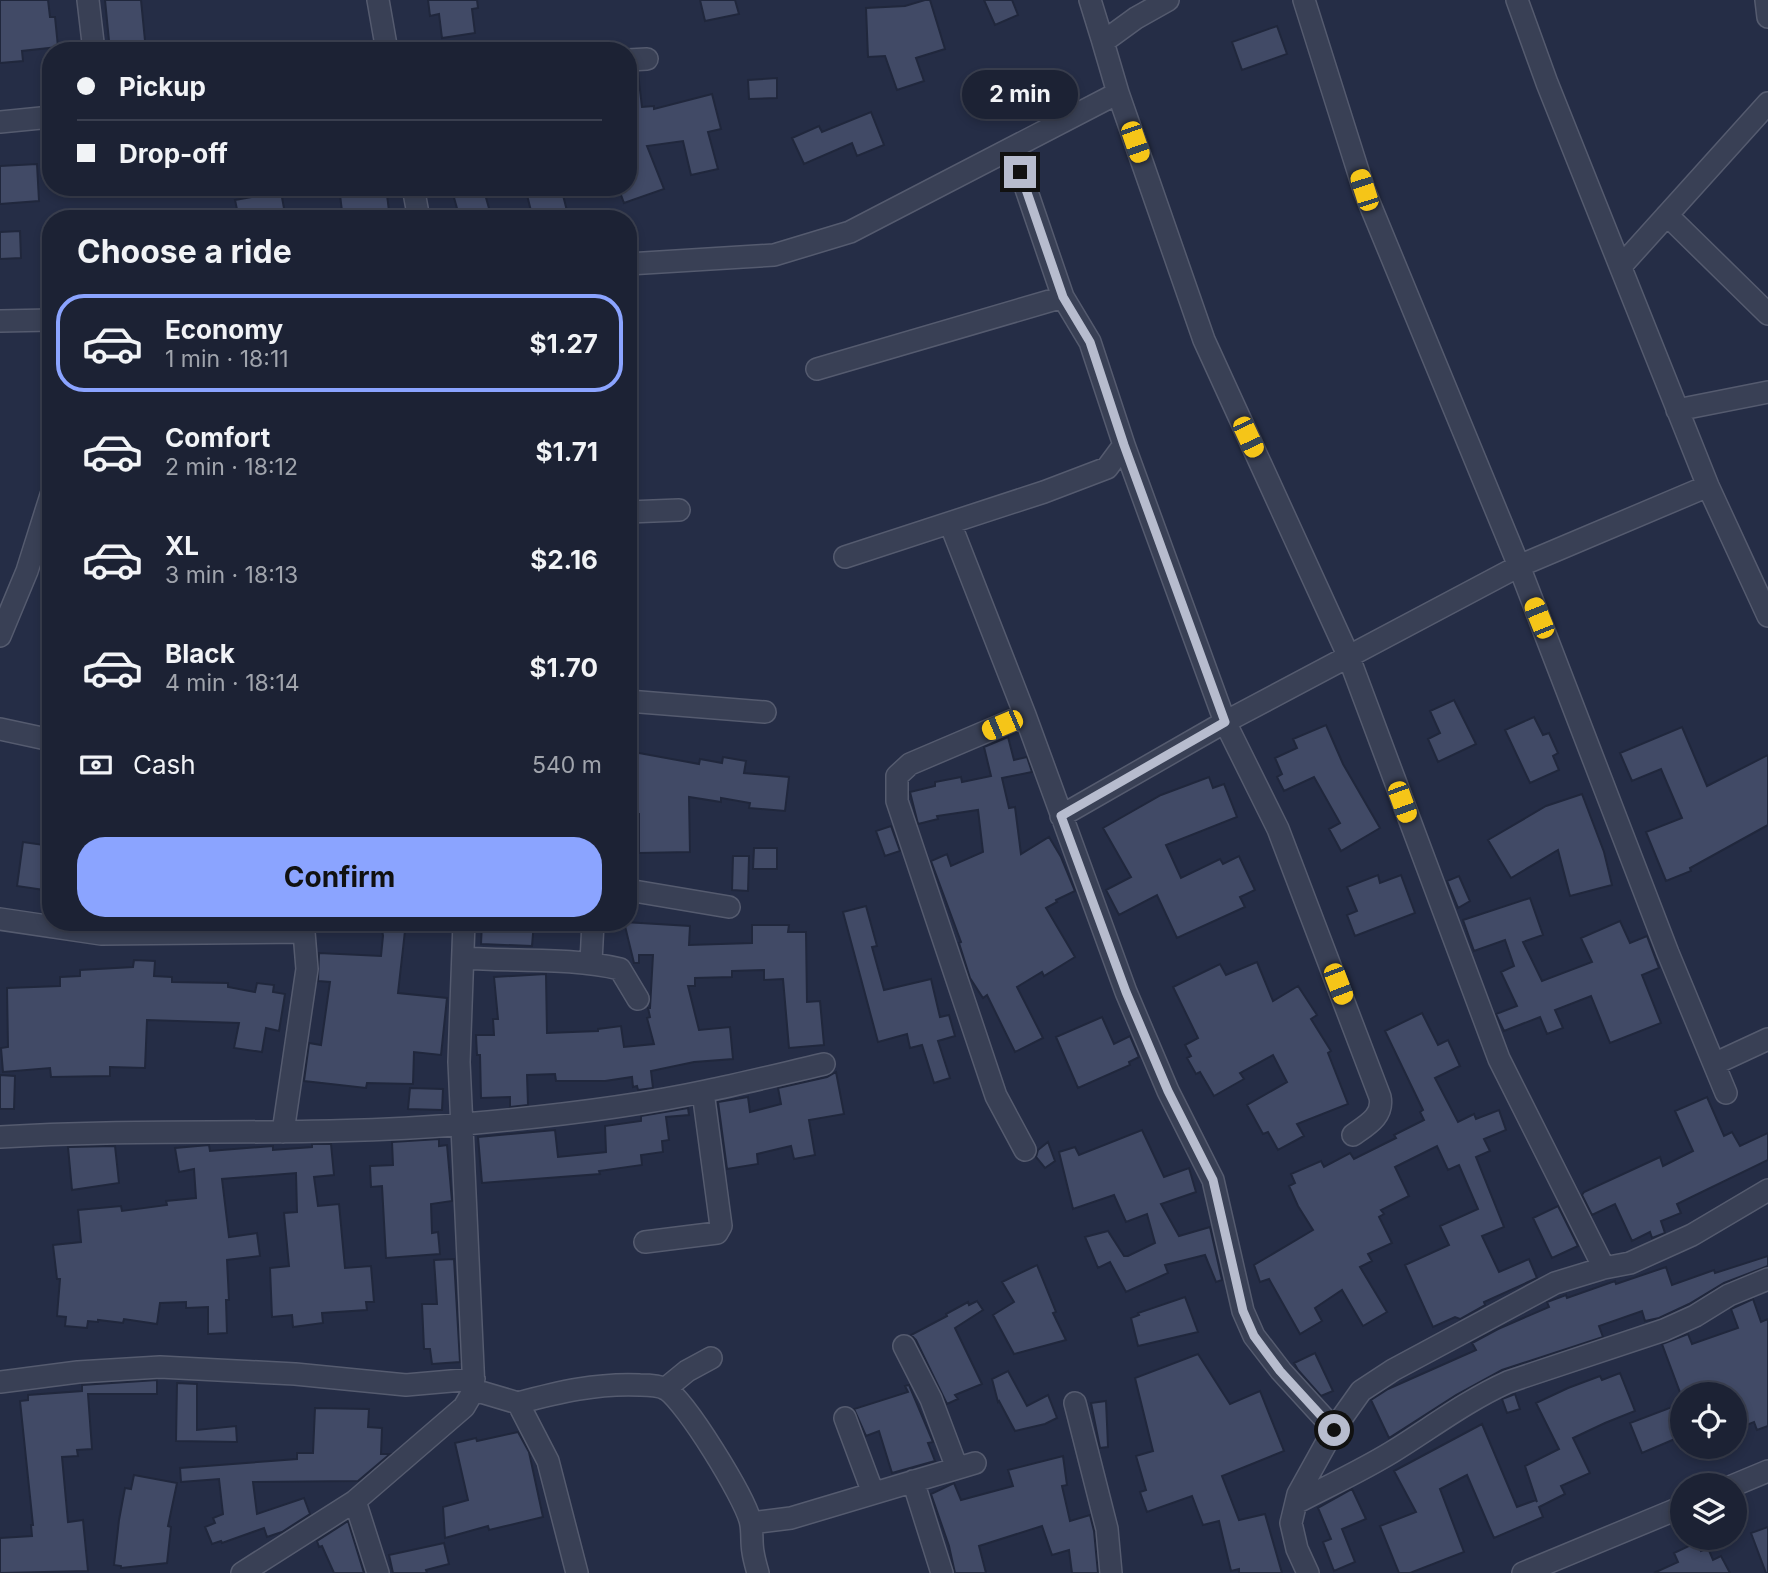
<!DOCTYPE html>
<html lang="en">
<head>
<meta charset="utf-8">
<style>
	body { margin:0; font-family:Inter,sans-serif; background:#252a3c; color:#f1f3f6; height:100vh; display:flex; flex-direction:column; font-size:26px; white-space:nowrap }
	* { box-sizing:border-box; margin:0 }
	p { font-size:23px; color:#a0a4ac }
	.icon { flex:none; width:38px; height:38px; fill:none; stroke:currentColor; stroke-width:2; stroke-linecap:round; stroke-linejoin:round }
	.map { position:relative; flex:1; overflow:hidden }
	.sheet { position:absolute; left:42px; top:210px; width:595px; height:721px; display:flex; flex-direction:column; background:#1c2234; border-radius:28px; box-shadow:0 4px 10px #0003,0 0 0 2px #3a3f4f }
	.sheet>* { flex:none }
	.guide { position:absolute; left:42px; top:42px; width:595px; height:154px; border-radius:28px; box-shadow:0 4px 10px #0003,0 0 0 2px #3a3f4f; display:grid; align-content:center; height:154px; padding:0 35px; background:#1c2234 }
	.buttons { position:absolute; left:1670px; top:1382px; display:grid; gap:14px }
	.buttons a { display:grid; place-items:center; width:77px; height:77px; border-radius:50%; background:#1c2234; box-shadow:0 4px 10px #0003,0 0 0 2px #3a3f4f; font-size:35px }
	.end { position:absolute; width:32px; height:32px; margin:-16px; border:9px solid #b7bcce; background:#111; box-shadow:0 0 0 4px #111 }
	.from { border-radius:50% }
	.bubble { position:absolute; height:49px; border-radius:24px; background:#1c2234; box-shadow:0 4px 10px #0003,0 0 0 2px #3a3f4f; font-size:23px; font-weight:700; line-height:49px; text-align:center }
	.car { position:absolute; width:21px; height:42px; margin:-21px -10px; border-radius:9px; box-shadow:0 0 5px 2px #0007; background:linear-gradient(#f5c518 24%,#345 0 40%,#f5c518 0 76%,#345 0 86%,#f5c518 0) }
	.guide b { display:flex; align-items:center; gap:24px; height:66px; font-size:26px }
	.guide b+b { border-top:2px solid #3a3f4f }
	.guide i { width:18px; height:18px; background:#f1f3f6 }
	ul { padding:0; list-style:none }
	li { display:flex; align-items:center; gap:21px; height:98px; margin:0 14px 10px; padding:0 21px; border:4px solid transparent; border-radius:28px }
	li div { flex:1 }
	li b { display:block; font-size:26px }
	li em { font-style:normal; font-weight:700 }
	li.on { border-color:#8ba4ff }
	li>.icon { width:63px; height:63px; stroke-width:1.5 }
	h2 { padding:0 35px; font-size:32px; line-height:84px }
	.pay { display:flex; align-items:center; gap:18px; height:77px; padding:0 35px; font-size:26px }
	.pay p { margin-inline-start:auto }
	.cta { display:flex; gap:14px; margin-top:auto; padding:14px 35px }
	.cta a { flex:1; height:80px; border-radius:28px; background:#8ba4ff; color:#111; font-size:28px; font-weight:700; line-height:80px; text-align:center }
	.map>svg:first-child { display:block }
</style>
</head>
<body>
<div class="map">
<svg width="1768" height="1573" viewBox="0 0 1768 1573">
	<rect width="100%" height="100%" fill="#252d46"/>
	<!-- building -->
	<path fill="#414a66" stroke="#20273c" stroke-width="2" d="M0,0H48L50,17H55L58,47L22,51L23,61L0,63Z
		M105,0H141L146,51H110Z
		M428,0H477L478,8L472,9L475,33L442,38L439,14L430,16Z
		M700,0H735L739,14L705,21Z
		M925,0H930L945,49L916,58L924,81L897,90L885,56L868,57L866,8L905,6Z
		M984,0H1012L1018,15L995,25Z
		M1277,26L1287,54L1242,70L1232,42Z
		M628,73H638L642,107L654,106V109L712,94L721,129L708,132L718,169L691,175L683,141L647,146L664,189L624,203L618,187H628Z
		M777,78V98L749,99L748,80Z
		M871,112L884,145L857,156L852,143L804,164L792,138L819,126L822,132Z
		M37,164L39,201L0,204V166Z
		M339,187H386L390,219H343Z
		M451,187H483L492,219H460Z
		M525,187H561L568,215L554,219H533Z
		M281,192L286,219H239L235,200Z
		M20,231L21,258L0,259V232Z
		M1454,700L1476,744L1438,762L1428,739L1440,733L1430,711Z
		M1534,717L1543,735L1549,733L1558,753L1553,756L1559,770L1530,783L1505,730Z
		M1326,725L1343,764L1380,828L1341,851L1329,829L1340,823L1314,777L1284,791L1277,777L1282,774L1275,758L1297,748L1293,739Z
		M1682,727L1707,786L1768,755V825L1690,868L1691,871L1666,881L1646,832L1682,818L1661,769L1632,781L1620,753Z
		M1008,737L1014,760L1027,757L1032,772L1002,778L1009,808L1015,807L1021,854L1049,837L1061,857L1075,891L1056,900L1057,902L1046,908L1075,957L1044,976L1042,972L1017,987L1043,1038L1015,1052L987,995L983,998L970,978L959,943L961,942L931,861L947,854L951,866L983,852L978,810L937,816L938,819L918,824L910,792L935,786V782L961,777L962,782L991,776L984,747Z
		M628,751L699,764L700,759L722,763L723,757L746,761L744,773L789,777L785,811L749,808L750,803L721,798V802L689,797L690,852L639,853V814H628Z
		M1209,777L1213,788L1224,784L1237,817L1166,845L1181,878L1220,859L1223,864L1239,856L1255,890L1240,897L1245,907L1177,938L1157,895L1119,915L1106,890L1131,877L1103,828L1161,795Z
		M1582,794L1604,852L1612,885L1570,896L1558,850L1511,878L1488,840L1546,806Z
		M891,826L900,851L885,856L876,831Z
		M23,842L51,846V891L17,886Z
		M754,848H777V869H753Z
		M733,856H749L748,891L732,890Z
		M1378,875L1380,883L1401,875L1415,913L1355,936L1347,915L1357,911L1347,887Z
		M1459,876L1470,901L1458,908L1447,881Z
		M1530,898L1543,935L1523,942L1542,981L1592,962L1581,938L1620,921L1630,943L1647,936L1659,968L1642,975L1661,1023L1610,1043L1591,996L1555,1010L1563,1028L1547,1034L1540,1017L1504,1031L1496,1014L1517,1006L1501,972L1514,966L1505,940L1474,951L1463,920Z
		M866,906L877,946L872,947L884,990L931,979L940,1017L949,1015L955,1036L938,1041L950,1078L934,1083L922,1045L910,1048L907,1034L878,1042L843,912Z
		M381,922H406L398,993L447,998L441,1055L414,1052L413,1084L367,1083L366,1088L304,1081L309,1043L321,1045L330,982L318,981L319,953L381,956L383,936Z
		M482,922H534L532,946L481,944Z
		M624,922L690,926L689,945L752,943V925H789L788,932H806L807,1002L820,1001L824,1045L789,1048L783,979L764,980V970L732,971V977L695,978V986H688L699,1030L730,1027L733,1059L694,1062L651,1071L653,1088L638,1090L637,1086L633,1087L632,1077L605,1081H556L555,1074L527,1075L528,1105L510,1107V1097L481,1098L480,1055H477L476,1035H494L493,1019H498L494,977L546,974L547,1033L598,1031V1029L621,1026L624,1047L654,1044L647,1018L650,1017L648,1008H650L653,955H639V963H634Z
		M134,960L155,961L154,976L172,977V982L228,983V987L255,992L257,983L274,985L273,992L285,994L279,1031L266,1028L262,1052L234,1048L239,1023L147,1020L145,1068L110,1067V1076L51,1077L50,1068L3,1072L1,1048L8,1047L7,988L60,986V977L80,976V970L133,967Z
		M1257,962L1273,1001L1298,986L1317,1015L1311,1019L1331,1051L1328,1053L1348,1104L1297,1124L1304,1136L1278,1150L1268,1132L1263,1134L1247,1105L1287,1082L1273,1055L1240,1073L1244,1079L1214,1096L1200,1072L1196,1074L1187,1058L1191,1056L1185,1045L1198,1038L1173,987L1220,964L1226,975Z
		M1422,1013L1438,1045L1448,1040L1460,1066L1435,1078L1458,1122L1474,1114L1476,1119L1499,1110L1506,1130L1484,1139L1490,1151L1476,1157L1504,1227L1482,1236L1499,1272L1529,1259L1537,1278L1484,1302L1485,1305L1460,1319L1455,1317L1433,1327L1405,1265L1449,1245L1440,1226L1478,1209L1459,1165L1448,1170L1437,1146L1395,1167L1409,1196L1381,1210L1384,1214L1379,1217L1392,1243L1368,1254L1372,1261L1360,1267L1387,1312L1363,1326L1342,1290L1315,1308L1322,1321L1300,1334L1269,1279L1260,1282L1254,1265L1313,1230L1298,1206L1289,1186L1295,1183L1291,1174L1321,1161L1324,1167L1350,1153L1354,1159L1396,1138L1394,1135L1424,1120L1420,1112L1423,1110L1385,1031Z
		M1102,1017L1114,1044L1130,1036L1139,1057L1129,1062L1130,1065L1078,1088L1056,1037Z
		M836,1072L844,1114L809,1120L815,1155L794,1159L791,1146L757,1154L758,1164L727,1169L718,1102L748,1097L750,1112L781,1104L778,1088L827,1077Z
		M0,1075L15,1076L14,1109H0Z
		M410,1088L443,1089L442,1110L408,1109Z
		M1707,1097L1724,1136L1732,1132L1740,1146L1768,1133V1160L1677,1204L1681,1213L1661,1221L1665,1233L1652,1238L1650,1232L1632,1241L1615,1204L1592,1215L1582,1195L1584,1192L1660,1157L1663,1166L1693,1151L1675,1111Z
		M688,1108L689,1115L666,1117L669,1140L662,1141L663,1152L641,1155L642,1165L599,1171L600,1174L482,1183L478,1137L555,1130L558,1157L606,1152L605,1126L641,1121V1116Z
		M1142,1130L1164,1177L1189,1168L1196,1192L1161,1204L1179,1236L1210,1227L1222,1280L1216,1282L1205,1255L1165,1265L1168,1273L1126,1292L1110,1262L1098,1268L1085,1237L1108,1231L1124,1256H1128L1155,1243L1147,1214L1126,1222L1114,1195L1073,1209L1059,1152L1075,1147L1079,1155Z
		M439,1139V1146L447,1145L452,1201L431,1204L432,1233L438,1232L440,1254L386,1258L382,1186L371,1187L370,1166L393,1165L392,1142Z
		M1048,1142L1055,1161L1045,1168L1036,1157L1038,1150Z
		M312,1144H331L334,1175L314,1177L318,1206L339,1204L345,1268L371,1266L374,1302H366L367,1310L322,1313L323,1323L293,1327L292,1315L272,1317L270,1268L289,1266L284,1213L297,1212L296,1173L222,1179L229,1237L257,1233L260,1256L227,1260L229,1300H226L227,1333L208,1334V1307L186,1308V1302L160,1303L157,1324L124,1319L123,1323L98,1320V1322L88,1321L87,1328L65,1326L66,1317L57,1316L60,1279H57L53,1245L81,1242L78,1210L121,1206L122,1211L167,1205L166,1201L196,1198L194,1169L179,1172L175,1148L209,1145L210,1151L273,1146V1150L312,1147Z
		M115,1146L119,1183L72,1190L68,1147Z
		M1558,1206L1578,1246L1552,1258L1533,1218Z
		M1768,1256V1266L1724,1283L1689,1304L1659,1318L1645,1321L1642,1311L1599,1326L1603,1337L1502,1370L1456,1395L1389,1438L1371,1400L1388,1389L1476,1350L1472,1343L1498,1329L1549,1307L1547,1302L1566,1295L1567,1298L1615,1281L1616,1284L1666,1267L1672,1285L1714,1270L1715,1273Z
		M454,1259L460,1362L432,1364L430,1349H424L422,1304H437L434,1260Z
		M1037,1265L1056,1312L1053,1313L1066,1340L1014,1354L993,1315L1014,1302L1002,1282Z
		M1185,1297L1198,1332L1138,1346L1131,1318L1139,1315L1138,1313Z
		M1753,1299L1761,1322L1768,1319V1426L1757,1430L1754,1422L1734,1430V1395H1681L1662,1344L1688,1334L1692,1344L1738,1328L1731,1309Z
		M977,1301L983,1310L955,1328L982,1384L955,1395L958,1399L947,1404L916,1340L911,1335L947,1316L946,1314L968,1302L969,1305Z
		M1315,1353L1333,1391L1321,1396L1298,1370L1294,1363Z
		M1198,1354L1230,1404L1260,1391L1284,1451L1222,1476L1239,1520L1265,1514L1282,1573H1239V1569L1231,1571L1219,1521L1203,1525L1192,1496L1147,1512L1140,1492L1146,1490L1136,1456L1153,1451L1135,1378Z
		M1008,1371L1027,1406L1048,1395L1057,1418L1045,1424L1015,1431L999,1401L998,1402L992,1379Z
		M1620,1373L1635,1411L1605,1423L1573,1438L1590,1473L1561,1486L1565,1494L1539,1507L1543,1517L1494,1538L1467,1475L1440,1489L1464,1552L1410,1573H1399L1380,1526L1416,1512L1394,1471L1482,1424L1517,1507L1536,1500L1537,1502L1525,1466L1559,1449L1536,1403L1568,1388L1600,1376L1602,1380Z
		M157,1380V1394H88L92,1449L77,1450L78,1456L62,1457L68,1522L83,1520L88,1571L0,1573V1538L32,1536L31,1525H33L20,1401L28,1400V1395L82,1391V1385Z
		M177,1383L197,1384V1430L236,1426L237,1442L176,1441Z
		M909,1385L933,1442L928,1443L935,1461L892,1473L879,1431L866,1436L854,1409L908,1392L905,1386Z
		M1515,1394L1520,1409L1507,1413L1502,1399Z
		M1106,1401L1108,1447L1100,1448L1091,1403Z
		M1672,1407L1682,1430V1436L1642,1453L1630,1423Z
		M315,1408L369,1409L368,1427L382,1428L381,1454H390L358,1481L253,1482L257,1514L304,1498L310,1514L282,1532L267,1537L264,1528L222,1543L221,1541L212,1544L205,1527L215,1523L213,1518L223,1514L219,1479L181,1482L180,1468L297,1459V1453H313Z
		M518,1432L529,1452L543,1517L489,1530L488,1526L445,1538L443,1507L468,1500L455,1443L476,1438L477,1441Z
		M1063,1456L1067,1485L1062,1486L1070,1521L1090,1515L1094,1531L1098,1573H1072L1069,1550L1052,1555L1042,1526L979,1546L986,1573H955L949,1546L931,1494L954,1483L961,1500L1013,1486L1008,1470Z
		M134,1475L177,1483L168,1526L171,1527L167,1563L121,1568V1566L114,1565L119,1520L125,1488L131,1489Z
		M1352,1489L1366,1519L1342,1529L1355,1562L1334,1571L1323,1542L1331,1539L1318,1508Z
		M348,1521L364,1573H334L322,1546L319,1547L317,1541Z
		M1768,1527V1573H1766L1751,1533Z
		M1697,1542L1701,1551L1708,1548L1713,1560L1721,1556L1730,1573H1654L1678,1562L1674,1553Z
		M444,1543L449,1564L426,1570L427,1573H393L389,1555Z"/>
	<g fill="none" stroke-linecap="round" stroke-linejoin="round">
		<defs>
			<path id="minor" d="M88,0L94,51
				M378,0L387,51
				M1090,0L1103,42
				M1304,0L1364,190L1519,566L1668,953L1726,1093
				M1517,0L1547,83L1708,486L1768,616
				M1766,0L1768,17
				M628,60L647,59
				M1118,93L1204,340L1348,655L1499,1059L1604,1268
				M0,122L51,117
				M413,187L419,219
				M1667,215L1768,314
				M628,264L774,255L850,232L1118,93L1103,42L1136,18L1168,0
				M1622,265L1768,103
				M0,321L51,320
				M817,369L1063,297
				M1677,410L1768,392
				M1124,445L1225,722L1278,829L1380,1097C1384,1116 1367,1125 1353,1135
				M628,512L679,510
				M950,523L1025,715L1126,992L1168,1091L1213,1180L1243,1311L1254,1336L1281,1371L1334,1429
				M845,557L1044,492L1107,468L1124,445L1090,342L1063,297L1012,148
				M0,636L27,571L51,495
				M628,701L765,712
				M1025,715L910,764L897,776V801L996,1096L1025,1150
				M0,729L51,740
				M1061,816L1225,722L1519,566L1708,486
				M628,890L729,907
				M0,919L101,934L304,932L307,969L283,1132
				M464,958C516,962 570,957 620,969L638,999
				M591,962L593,922
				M1714,1064L1768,1039
				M0,1137C155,1127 310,1138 465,1124C545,1117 627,1108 706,1091C745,1083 785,1073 824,1064
				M645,1242L717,1233L721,1226L703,1092
				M904,1346L931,1399L957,1468
				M0,1382L78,1372L160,1367L295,1374L406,1385L474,1379
				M665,1389L687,1371L711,1358
				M474,1390L518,1403L548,1461L577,1573
				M518,1403C559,1392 597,1383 640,1385C648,1385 658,1385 666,1389C687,1403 743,1495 750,1520C753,1530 751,1542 753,1552C754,1559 756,1566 758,1573
				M1075,1403L1107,1529L1111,1573
				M845,1418L873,1493
				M913,1481L942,1573
				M1732,1486L1768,1471
				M355,1501L378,1573
				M1296,1503C1328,1486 1361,1471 1392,1452C1431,1428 1466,1401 1508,1382L1664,1330L1695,1316L1729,1295L1768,1279
				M751,1523L791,1518L975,1463
				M242,1573L355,1501L464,1407L474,1390L459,1062L464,922
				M1308,1573L1297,1549L1291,1523L1298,1494L1334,1429L1361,1391L1393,1370L1555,1283L1604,1268L1630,1263L1692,1235L1768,1190
				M1523,1573L1682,1507"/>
		</defs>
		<!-- minor casing -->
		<use href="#minor" stroke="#555b6f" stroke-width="24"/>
		<!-- minor -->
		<use href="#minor" stroke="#394055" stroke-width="21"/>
	</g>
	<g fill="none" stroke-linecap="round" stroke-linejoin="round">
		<!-- route -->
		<path stroke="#b7bcce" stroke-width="9" d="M1020,172L1063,297L1090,342L1124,445L1225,722L1061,816L1126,992L1168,1091L1213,1180L1243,1311L1254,1336L1280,1371L1334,1430"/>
	</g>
</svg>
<div class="buttons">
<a><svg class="icon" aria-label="locate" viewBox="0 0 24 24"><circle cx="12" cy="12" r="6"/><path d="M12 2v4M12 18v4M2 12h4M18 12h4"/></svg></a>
<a><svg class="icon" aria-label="layers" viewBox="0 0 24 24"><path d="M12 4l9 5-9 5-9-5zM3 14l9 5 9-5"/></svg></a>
</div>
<i class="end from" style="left:1334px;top:1430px"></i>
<i class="end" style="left:1020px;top:172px"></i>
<div class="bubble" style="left:962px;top:70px;width:116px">2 min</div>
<i class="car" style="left:1135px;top:142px;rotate:161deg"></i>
<i class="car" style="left:1364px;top:190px;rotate:342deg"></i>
<i class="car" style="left:1248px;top:437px;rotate:155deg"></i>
<i class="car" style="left:1539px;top:618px;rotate:338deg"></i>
<i class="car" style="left:1002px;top:725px;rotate:247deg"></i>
<i class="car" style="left:1402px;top:802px;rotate:160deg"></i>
<i class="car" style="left:1338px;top:984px;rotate:159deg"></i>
<div class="guide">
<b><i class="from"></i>Pickup</b>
<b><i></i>Drop-off</b>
</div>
<section class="sheet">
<h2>Choose a ride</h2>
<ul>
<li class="on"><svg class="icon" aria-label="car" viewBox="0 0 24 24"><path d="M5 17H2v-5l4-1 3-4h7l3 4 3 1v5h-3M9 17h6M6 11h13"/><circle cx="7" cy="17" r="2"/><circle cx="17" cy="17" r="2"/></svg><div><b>Economy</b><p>1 min · 18:11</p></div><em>$1.27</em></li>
<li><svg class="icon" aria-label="car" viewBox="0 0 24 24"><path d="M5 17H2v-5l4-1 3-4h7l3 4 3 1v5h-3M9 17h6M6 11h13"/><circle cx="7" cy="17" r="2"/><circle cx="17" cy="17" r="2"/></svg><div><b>Comfort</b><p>2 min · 18:12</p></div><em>$1.71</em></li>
<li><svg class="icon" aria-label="car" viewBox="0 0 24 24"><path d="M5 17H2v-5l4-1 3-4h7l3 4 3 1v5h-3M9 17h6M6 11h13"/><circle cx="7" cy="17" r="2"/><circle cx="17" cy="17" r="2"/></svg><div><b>XL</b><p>3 min · 18:13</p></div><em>$2.16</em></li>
<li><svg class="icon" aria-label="car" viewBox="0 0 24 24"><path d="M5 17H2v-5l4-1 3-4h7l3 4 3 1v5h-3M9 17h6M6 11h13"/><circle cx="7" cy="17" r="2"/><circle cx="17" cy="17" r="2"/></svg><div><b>Black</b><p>4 min · 18:14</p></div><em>$1.70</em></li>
</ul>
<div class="pay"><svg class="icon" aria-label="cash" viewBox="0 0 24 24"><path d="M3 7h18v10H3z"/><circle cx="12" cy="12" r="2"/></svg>Cash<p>540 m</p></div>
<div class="cta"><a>Confirm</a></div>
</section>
</div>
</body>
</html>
